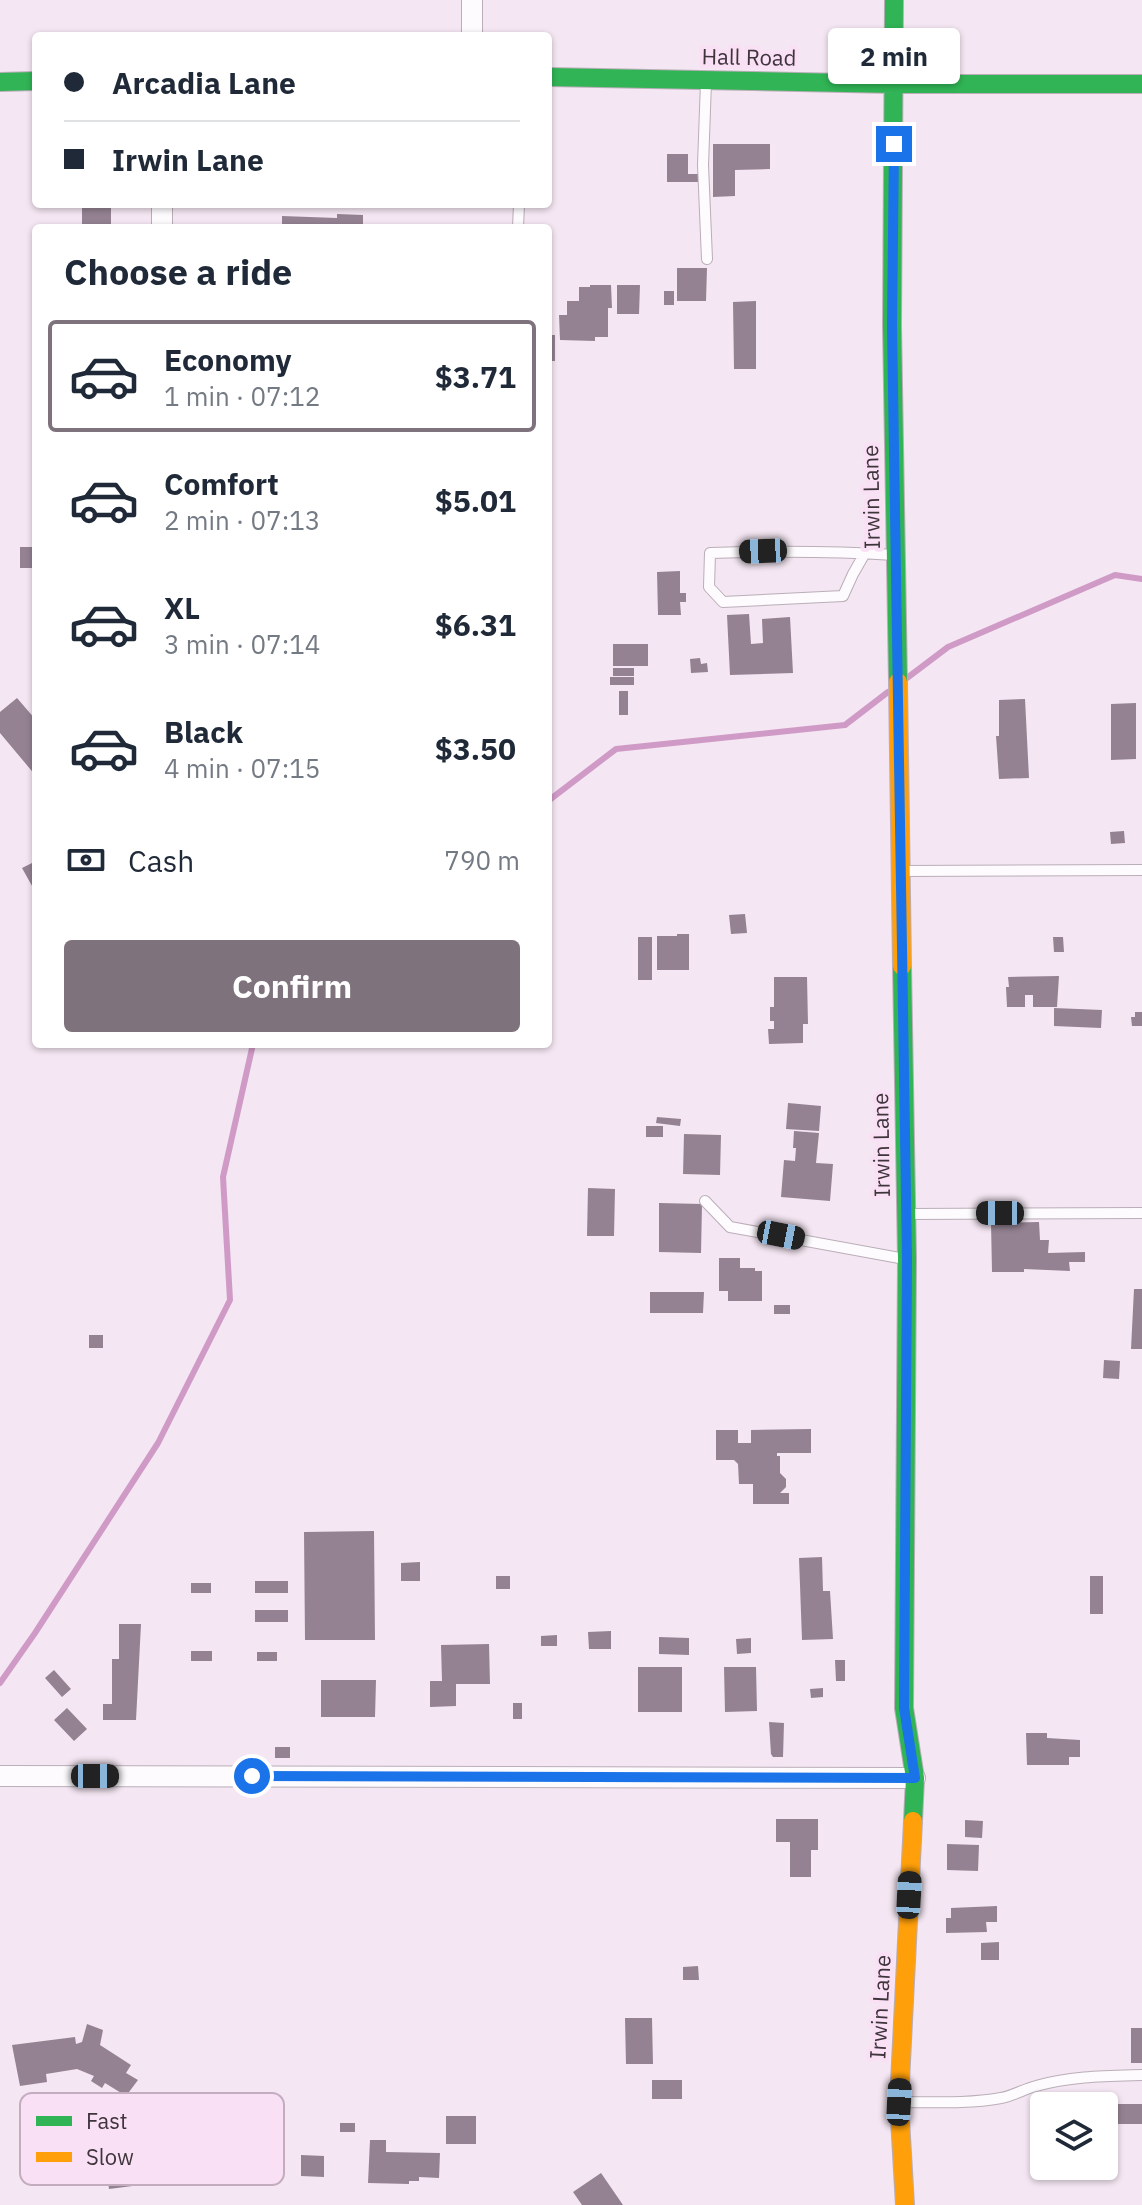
<!DOCTYPE html>
<html lang="en">
<head>
<meta charset="utf-8">
<style>
	body { margin:0; font-family:"IBM Plex Sans",sans-serif; background:#f6f6f7; color:#1f2937; height:100vh; display:flex; flex-direction:column; font-size:30px; white-space:nowrap }
	* { box-sizing:border-box; margin:0 }
	p { font-size:26px; color:#747a83 }
	.icon { flex:none; width:44px; height:44px; fill:none; stroke:currentColor; stroke-width:2; stroke-linecap:round; stroke-linejoin:round }
	.map { position:relative; flex:1; overflow:hidden }
	.panel { position:absolute; left:32px; top:224px; width:520px; height:824px; display:flex; flex-direction:column; background:#fff; border-radius:8px; box-shadow:0 2px 6px #0004 }
	.panel>* { flex:none }
	.banner { position:absolute; left:32px; top:32px; width:520px; height:176px; border-radius:8px; box-shadow:0 2px 6px #0004; display:grid; align-content:center; height:176px; padding:0 32px; background:#fff }
	.fabs { position:absolute; left:1030px; top:2092px; display:grid; gap:16px }
	.fabs a { display:grid; place-items:center; width:88px; height:88px; border-radius:8px; background:#fff; box-shadow:0 2px 6px #0004; font-size:40px }
	.end { position:absolute; width:36px; height:36px; margin:-18px; border:10px solid #1a73e8; background:#fff; box-shadow:0 0 0 4px #fff }
	.from { border-radius:50% }
	.bubble { position:absolute; height:56px; border-radius:8px; background:#fff; box-shadow:0 2px 6px #0004; font-size:26px; font-weight:800; line-height:56px; text-align:center }
	.car { position:absolute; width:24px; height:48px; margin:-24px -12px; border-radius:10px; box-shadow:0 0 6px 2px #0007; background:linear-gradient(#222 24%,#8ab4d8 0 40%,#222 0 76%,#8ab4d8 0 86%,#222 0) }
	.banner b { display:flex; align-items:center; gap:28px; height:76px; font-size:30px }
	.banner b+b { border-top:2px solid #e0e1e3 }
	.banner i { width:20px; height:20px; background:#1f2937 }
	ul { padding:0; list-style:none }
	li { display:flex; align-items:center; gap:24px; height:112px; margin:0 16px 12px; padding:0 16px; border:4px solid transparent; border-radius:8px }
	li div { flex:1 }
	li b { display:block; font-size:30px }
	li em { font-style:normal; font-weight:800 }
	li.on { border-color:#7e727c }
	li>.icon { width:72px; height:72px; stroke-width:1.5 }
	h2 { padding:0 32px; font-size:36px; line-height:96px }
	.pay { display:flex; align-items:center; gap:20px; height:88px; padding:0 32px; font-size:30px }
	.pay p { margin-inline-start:auto }
	.primary-button { display:flex; gap:16px; margin-top:auto; padding:16px 32px }
	.primary-button a { flex:1; height:92px; border-radius:8px; background:#7e727c; color:#fff; font-size:32px; font-weight:800; line-height:92px; text-align:center }
	.map>svg:first-child { display:block }
</style>
</head>
<body>
<div class="map">
<svg width="1142" height="2205" viewBox="0 0 1142 2205">
	<rect width="100%" height="100%" fill="#f4e6f2"/>
	<g fill="none" stroke-linecap="round" stroke-linejoin="round">
		<!-- stream -->
		<path stroke="#d09ac7" stroke-width="6" d="M907,678L948,647L1115,575L1142,579
			M548,801L616,749L845,725L888,692
			M0,1683L35,1633L158,1443L230,1300L223,1177L253,1044"/>
	</g>
	<!-- building -->
	<path fill="#948292" d="M713,144H770V169L735,170V196L713,197Z
		M667,154H688V174H698V182H667Z
		M82,204H111V228H82Z
		M337,214L363,215V228H282V216L337,218Z
		M677,268H707L706,301H677Z
		M590,285H611L612,308H608V337H595V341L560,340L559,315H567V301H579V287H590Z
		M617,285H640L639,314H617Z
		M664,291H674V305H664Z
		M756,301V369H734L733,302Z
		M548,335H555V361H548Z
		M20,547H36V568H20Z
		M680,571V593H686V602H680L681,615H658L657,572Z
		M749,614L751,644L763,643L762,619L790,617L793,673L730,675L727,615Z
		M613,644H648V666H613Z
		M700,658L701,664L707,663L708,672L691,673L690,659Z
		M613,668H634V676H613Z
		M610,677H634V685H610Z
		M619,691H628V715H619Z
		M17,698L36,720L32,724L36,729V776L0,733V712Z
		M1025,699L1029,778L999,779L996,736H999V700Z
		M1136,703V759L1111,760V704Z
		M1124,831L1125,843L1111,844L1110,832Z
		M36,861V893L22,868Z
		M745,914L747,933L731,934L729,915Z
		M677,934H689V970H657V936H677Z
		M638,937H652V980H638Z
		M1053,937H1063L1064,952H1054Z
		M1059,976L1057,1007H1033V995H1025V1007H1007L1006,987H1009L1008,977Z
		M774,977H807L808,1024H803V1043L769,1044L768,1029H774V1021H770V1007H774Z
		M1054,1008L1102,1010L1101,1028L1054,1026Z
		M1135,1012H1142V1026H1132L1131,1017H1135Z
		M788,1103L821,1106L819,1131L786,1129Z
		M657,1117L681,1119L680,1126L656,1123Z
		M646,1126H663V1137H646Z
		M794,1131L819,1133L816,1163L833,1164L830,1201L781,1197L784,1160L795,1161L796,1148H793Z
		M684,1134L721,1135L720,1175L683,1174Z
		M588,1188L615,1189L614,1236H587Z
		M659,1203L702,1204L701,1253L659,1252Z
		M1039,1222L1040,1240H1049L1048,1253L1085,1252V1262H1069L1070,1271L1024,1269V1272H992L991,1223Z
		M719,1258H740V1268H755V1271H762V1301H728V1291H719Z
		M1134,1289H1142V1349H1131Z
		M650,1292H704L703,1313H650Z
		M774,1305H790V1314H774Z
		M89,1335H103V1348H89Z
		M1104,1360L1120,1361L1119,1379L1103,1378Z
		M811,1429V1453H777V1456H780V1473L786,1479V1487L780,1493H789V1504H753V1484H739L738,1464L734,1460H716V1430H738V1443H751V1430Z
		M374,1531L375,1640H305L304,1532Z
		M822,1557L823,1591H830L833,1639L802,1640L799,1558Z
		M420,1562V1581H401V1563Z
		M496,1576H510V1589H496Z
		M1090,1576H1103V1614H1090Z
		M255,1581H288V1593H255Z
		M191,1583H211V1593H191Z
		M255,1610H288V1622H255Z
		M119,1624H141L136,1720H103V1704H112V1659H119Z
		M611,1631V1649H589L588,1632Z
		M557,1635V1646H541V1636Z
		M659,1637L689,1638V1655L659,1654Z
		M751,1638V1653L737,1654L736,1639Z
		M489,1644L490,1684H456V1706L430,1707V1681H442L441,1645Z
		M191,1651H212V1661H191Z
		M257,1652H277V1661H257Z
		M835,1660H845V1681H836Z
		M638,1667H682V1712H638Z
		M724,1667H756L757,1711L725,1712Z
		M54,1670L71,1689L62,1697L45,1678Z
		M321,1680H376L375,1717H321Z
		M823,1688V1697L811,1698L810,1689Z
		M513,1703H522V1719H513Z
		M67,1708L87,1729L74,1741L54,1720Z
		M769,1722L784,1723L783,1757H773L771,1754Z
		M1026,1733H1047V1738L1080,1740V1757H1069V1765H1027Z
		M275,1747H290V1758H275Z
		M776,1819H818V1850H811V1877H790V1842H776Z
		M965,1820L983,1821L982,1838L965,1837Z
		M947,1844L979,1845L978,1871L947,1870Z
		M997,1906V1922H986L987,1932L946,1933V1918H951V1908Z
		M999,1942V1960H981V1943Z
		M698,1966L699,1980H683V1967Z
		M625,2018H652L653,2064H626Z
		M87,2024L103,2030L100,2045L131,2065L126,2073L138,2080L126,2096L105,2083L102,2088L91,2081L94,2076L77,2069L46,2074L47,2082L20,2086L12,2045L75,2037L76,2044L82,2042Z
		M1131,2028H1142V2063H1131Z
		M652,2080H682V2099H652Z
		M1039,2094H1057V2106H1044V2109H1039Z
		M1104,2104H1142V2124H1104Z
		M446,2116H476V2144H446Z
		M340,2123H355V2132H340Z
		M370,2140H386V2152L440,2153L439,2178L419,2177V2181H409V2184L368,2183Z
		M120,2148L121,2160L183,2152L187,2179L109,2189L104,2150Z
		M301,2155L324,2156V2177L301,2176Z
		M601,2173L623,2205H582L573,2192Z"/>
	<g fill="none" stroke-linecap="round" stroke-linejoin="round">
		<defs>
			<path id="lane" d="M706,82L703,165L707,259
				M518,228L519,204
				M865,553L853,574L843,596L723,602L709,587L710,553C771,551 832,551 894,555
				M902,871L1142,870
				M705,1201L730,1227L905,1259
				M908,1214L1142,1213
				M901,2102C934,2102 968,2104 1001,2098C1013,2096 1024,2089 1036,2086C1071,2076 1107,2076 1142,2075"/>
			<path id="street" d="M472,0V36
				M162,228V204
				M0,1776L915,1778"/>
			<path id="fast" d="M894,0L892,326L898,682
				M548,77L894,84H1142
				M0,82L36,81
				M902,966L907,1259L904,1708L915,1778L913,1821"/>
			<path id="slow" d="M898,682L902,966
				M905,2205L899,2102L913,1821"/>
		</defs>
		<!-- lane casing -->
		<use href="#lane" stroke="#baaeb8" stroke-width="12"/>
		<!-- street casing -->
		<use href="#street" stroke="#baaeb8" stroke-width="22"/>
		<!-- fast casing -->
		<use href="#fast" stroke="#baaeb8" stroke-width="20"/>
		<!-- slow casing -->
		<use href="#slow" stroke="#baaeb8" stroke-width="20"/>
		<!-- lane -->
		<use href="#lane" stroke="#fdfbfd" stroke-width="10"/>
		<!-- street -->
		<use href="#street" stroke="#fdfbfd" stroke-width="20"/>
		<!-- fast -->
		<use href="#fast" stroke="#30b455" stroke-width="18"/>
		<!-- slow -->
		<use href="#slow" stroke="#ff9f0a" stroke-width="18"/>
	</g>
	<g fill="none" stroke-linecap="round" stroke-linejoin="round">
		<!-- route -->
		<path stroke="#1a73e8" stroke-width="10" d="M252,1776L915,1778L904,1708L907,1259L892,326L894,144"/>
	</g>
	<g text-anchor="middle" stroke-width="8" stroke-linejoin="round" paint-order="stroke">
		<!-- street labels -->
		<g font-size="22" fill="#3e343c" stroke="#fae0f5">
			<text transform="translate(749 57) rotate(1)" y="8">Hall Road</text>
			<text transform="translate(871 497) rotate(-91)" y="8">Irwin Lane</text>
			<text transform="translate(881 1145) rotate(-91)" y="8">Irwin Lane</text>
			<text transform="translate(880 2007) rotate(-87)" y="8">Irwin Lane</text>
		</g>
	</g>
	<!-- legend -->
	<rect x="20" y="2093" width="264" height="92" rx="12" fill="#fae0f5" stroke="#c2acbe" stroke-width="2"/>
	<rect x="36" y="2116" width="36" height="10" fill="#30b455"/>
	<rect x="36" y="2152" width="36" height="10" fill="#ff9f0a"/>
	<g font-size="22" fill="#3e343c">
		<text x="86" y="2129">Fast</text>
		<text x="86" y="2165">Slow</text>
	</g>
</svg>
<div class="fabs">
<a><svg class="icon" aria-label="layers" viewBox="0 0 24 24"><path d="M12 4l9 5-9 5-9-5zM3 14l9 5 9-5"/></svg></a>
</div>
<i class="end from" style="left:252px;top:1776px"></i>
<i class="end" style="left:894px;top:144px"></i>
<div class="bubble" style="left:828px;top:28px;width:132px">2 min</div>
<i class="car" style="left:763px;top:551px;rotate:268deg"></i>
<i class="car" style="left:1000px;top:1213px;rotate:270deg"></i>
<i class="car" style="left:781px;top:1235px;rotate:101deg"></i>
<i class="car" style="left:95px;top:1776px;rotate:90deg"></i>
<i class="car" style="left:909px;top:1895px;rotate:3deg"></i>
<i class="car" style="left:899px;top:2102px;rotate:3deg"></i>
<div class="banner">
<b><i class="from"></i>Arcadia Lane</b>
<b><i></i>Irwin Lane</b>
</div>
<section class="panel">
<h2>Choose a ride</h2>
<ul>
<li class="on"><svg class="icon" aria-label="car" viewBox="0 0 24 24"><path d="M5 17H2v-5l4-1 3-4h7l3 4 3 1v5h-3M9 17h6M6 11h13"/><circle cx="7" cy="17" r="2"/><circle cx="17" cy="17" r="2"/></svg><div><b>Economy</b><p>1 min · 07:12</p></div><em>$3.71</em></li>
<li><svg class="icon" aria-label="car" viewBox="0 0 24 24"><path d="M5 17H2v-5l4-1 3-4h7l3 4 3 1v5h-3M9 17h6M6 11h13"/><circle cx="7" cy="17" r="2"/><circle cx="17" cy="17" r="2"/></svg><div><b>Comfort</b><p>2 min · 07:13</p></div><em>$5.01</em></li>
<li><svg class="icon" aria-label="car" viewBox="0 0 24 24"><path d="M5 17H2v-5l4-1 3-4h7l3 4 3 1v5h-3M9 17h6M6 11h13"/><circle cx="7" cy="17" r="2"/><circle cx="17" cy="17" r="2"/></svg><div><b>XL</b><p>3 min · 07:14</p></div><em>$6.31</em></li>
<li><svg class="icon" aria-label="car" viewBox="0 0 24 24"><path d="M5 17H2v-5l4-1 3-4h7l3 4 3 1v5h-3M9 17h6M6 11h13"/><circle cx="7" cy="17" r="2"/><circle cx="17" cy="17" r="2"/></svg><div><b>Black</b><p>4 min · 07:15</p></div><em>$3.50</em></li>
</ul>
<div class="pay"><svg class="icon" aria-label="cash" viewBox="0 0 24 24"><path d="M3 7h18v10H3z"/><circle cx="12" cy="12" r="2"/></svg>Cash<p>790 m</p></div>
<div class="primary-button"><a>Confirm</a></div>
</section>
</div>
</body>
</html>
